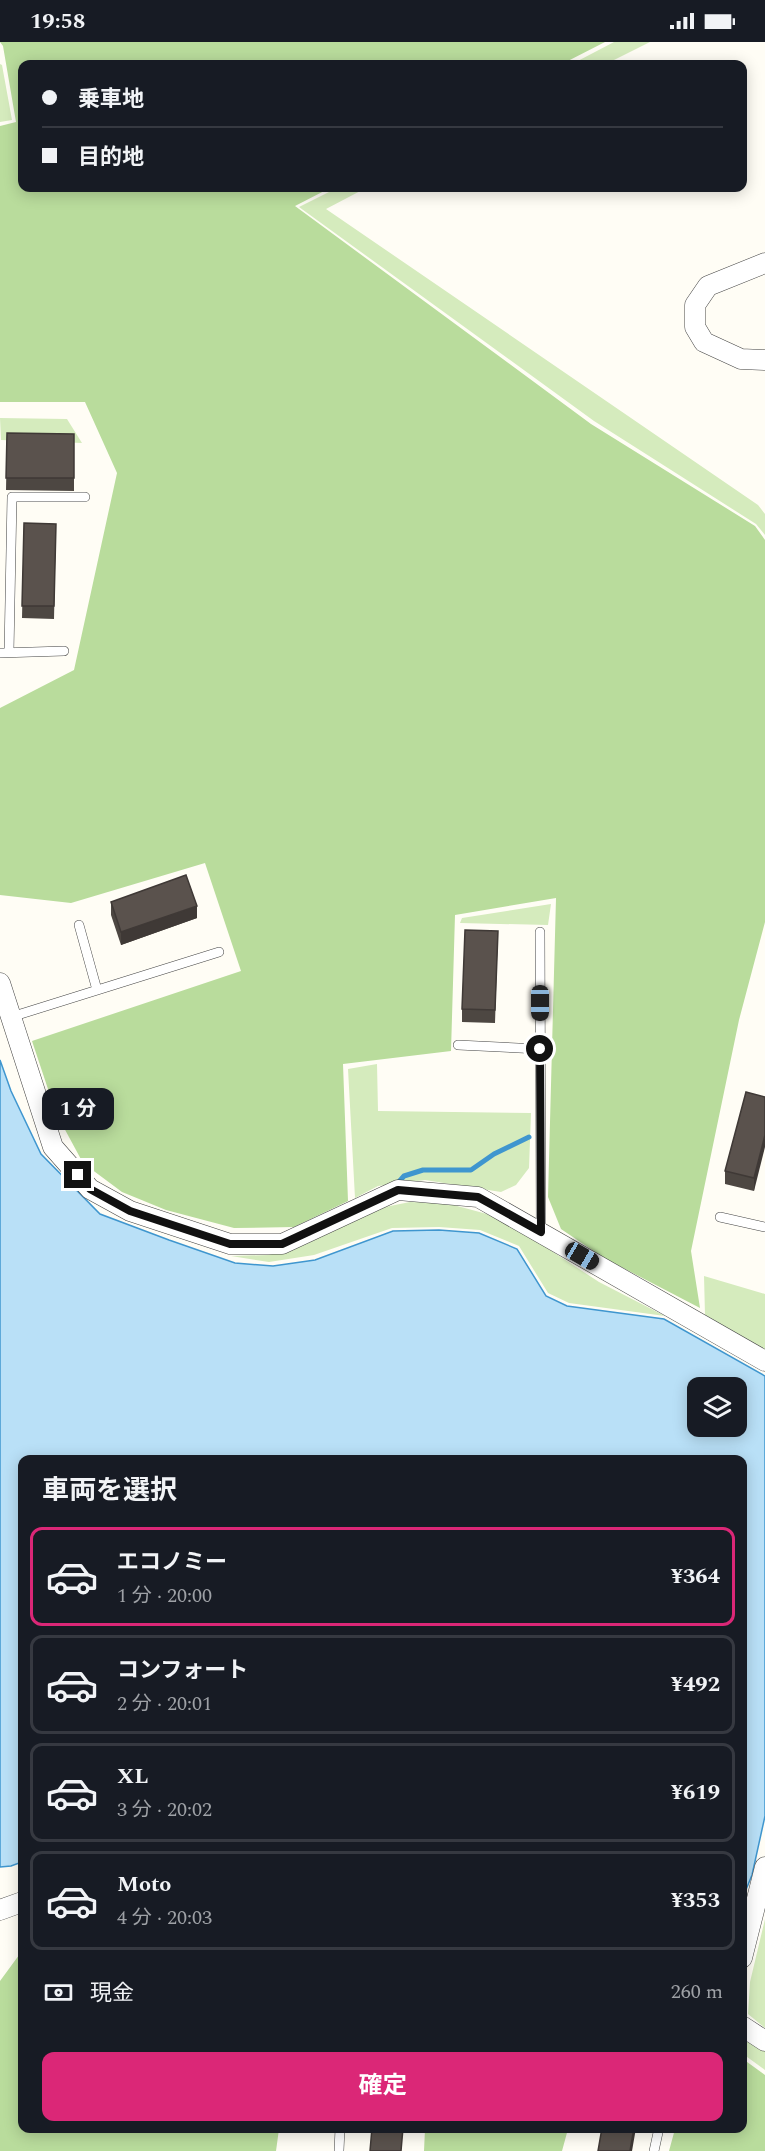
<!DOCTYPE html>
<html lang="ja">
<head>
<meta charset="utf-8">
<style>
	body { margin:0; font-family:Spectral,"Noto Sans JP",serif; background:#242831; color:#f1f3f6; height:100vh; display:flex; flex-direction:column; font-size:22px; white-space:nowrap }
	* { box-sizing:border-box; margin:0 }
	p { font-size:20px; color:#9ea1a6 }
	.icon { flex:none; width:33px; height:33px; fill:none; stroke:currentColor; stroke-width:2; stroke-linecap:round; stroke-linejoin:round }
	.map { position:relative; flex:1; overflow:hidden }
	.drawer { position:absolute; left:18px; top:1413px; width:729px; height:678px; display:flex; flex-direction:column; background:#171b24; border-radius:12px; box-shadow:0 3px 15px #0003 }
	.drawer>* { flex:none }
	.banner { position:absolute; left:18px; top:18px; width:729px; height:132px; border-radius:12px; box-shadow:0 3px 15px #0003; display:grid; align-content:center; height:132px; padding:0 24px; background:#171b24 }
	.controls { position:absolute; left:687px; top:1335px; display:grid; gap:12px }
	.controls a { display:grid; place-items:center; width:60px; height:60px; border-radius:12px; background:#171b24; box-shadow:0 3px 15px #0003; font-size:30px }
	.end { position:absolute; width:27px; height:27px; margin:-14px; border:8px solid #111; background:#fff; box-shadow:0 0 0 3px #fff }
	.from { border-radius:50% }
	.bubble { position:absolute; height:42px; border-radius:12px; background:#171b24; box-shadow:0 3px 15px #0003; font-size:20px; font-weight:700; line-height:42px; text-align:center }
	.car { position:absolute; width:18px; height:36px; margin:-18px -9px; border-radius:8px; box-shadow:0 0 4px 2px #0007; background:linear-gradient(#222 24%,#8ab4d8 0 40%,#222 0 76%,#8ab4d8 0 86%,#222 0) }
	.banner b { display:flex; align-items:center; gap:21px; height:57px; font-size:22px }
	.banner b+b { border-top:2px solid #363941 }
	.banner i { width:15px; height:15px; background:#f1f3f6 }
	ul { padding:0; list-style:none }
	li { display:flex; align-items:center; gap:18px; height:99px; margin:0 12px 9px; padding:0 12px; border:3px solid #363941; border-radius:12px }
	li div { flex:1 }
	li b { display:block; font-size:22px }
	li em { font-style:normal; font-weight:700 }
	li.active { border-color:#db2777 }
	li>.icon { width:54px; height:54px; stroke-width:1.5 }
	h2 { padding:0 24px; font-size:27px; line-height:72px }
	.pay { display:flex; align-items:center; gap:15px; height:66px; padding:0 24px; font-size:22px }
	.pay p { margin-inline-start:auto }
	.action { display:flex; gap:12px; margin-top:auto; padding:12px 24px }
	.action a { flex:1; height:69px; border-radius:12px; background:#db2777; color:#fff; font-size:24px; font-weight:700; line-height:69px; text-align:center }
	.status { display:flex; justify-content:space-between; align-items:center; height:42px; padding:0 30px; background:#171b24; direction:ltr }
	.status svg { height:16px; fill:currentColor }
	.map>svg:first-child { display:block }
</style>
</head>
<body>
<div class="status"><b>19:58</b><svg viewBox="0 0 49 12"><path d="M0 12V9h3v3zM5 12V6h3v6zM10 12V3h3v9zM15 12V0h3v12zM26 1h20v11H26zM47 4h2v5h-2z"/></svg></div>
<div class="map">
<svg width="765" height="2109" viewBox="0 0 765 2109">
	<rect width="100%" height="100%" fill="#fffdf5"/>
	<!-- green -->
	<path fill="#d5ebbd" d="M614,0H650L606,22H572Z
		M0,22L2,23L12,78L0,80Z
		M337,146H366L326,167L758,463L765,472V493L756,482L594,379L299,165Z
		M0,376L67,377L82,401L1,398Z
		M551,862L548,883L460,881L462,876Z
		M377,1022L378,1069L531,1071L529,1126L516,1143L501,1150L425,1138L378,1144L355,1156L348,1027Z
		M410,1160L446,1161L487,1172L524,1191L599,1240L665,1274L569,1261L548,1251L519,1204L480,1188L439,1185L392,1186L314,1213L269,1220L231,1214L268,1213L297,1206L385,1165Z
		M704,1234L765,1252V1308L705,1273Z
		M765,1877V1986L748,1972L750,1940Z
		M742,1994L765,2008V2028L743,2012Z"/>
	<!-- forest -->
	<path fill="#b9dc9c" d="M0,0H605L562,22H22V146H330L295,164L591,382L755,484L765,498V880L739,978L691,1209L700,1266L604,1216L561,1187L548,1155L556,856L455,873L451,1009L343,1022L348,1159L294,1185L234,1186L166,1168L122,1150L83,1121L56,1071L32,999L241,929L205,821L71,861L0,853V666L74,628L117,431L85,360H0V84L16,80L3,4Z
		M22,1909V2086L279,2087L276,2109H0V1939Z
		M743,2017L765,2033V2109H669L675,2087L742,2086Z
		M425,2087V2086L568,2087L562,2109H424Z"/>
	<!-- water -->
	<path fill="#b9e0f7" stroke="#3f96cf" stroke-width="1.5" fill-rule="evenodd" d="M0,1018L11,1049L41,1112L100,1172L169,1198L235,1221L273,1224L315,1218L393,1189L439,1188L479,1191L517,1207L546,1254L567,1264L664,1277L765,1334V1774L752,1833L743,1855L742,1418H22V1820L11,1824L0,1825ZM698,1346H736V1384H698Z"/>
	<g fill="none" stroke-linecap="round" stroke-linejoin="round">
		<!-- stream -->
		<path stroke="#3f96cf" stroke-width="5" d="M397,1142L404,1134L423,1128H471L494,1112L529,1095"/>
		<defs>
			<path id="lane" d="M9,610L12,455H85
				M0,611L64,609
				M79,883L97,948
				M540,890L541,1190
				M11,975L219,910
				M458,1003L540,1007
				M720,1175L765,1185
				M339,2109L340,2086
				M654,2109L659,2086"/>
			<path id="street" d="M765,221L708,244L695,263V285L704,300L741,317L765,318
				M0,941L53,1105L90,1147L130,1169L230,1202H282L398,1148L478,1155L765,1319
				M0,1868L22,1860
				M742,1916L765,1825
				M742,1984L765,1999"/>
		</defs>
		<!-- lane casing -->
		<use href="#lane" stroke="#444" stroke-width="10"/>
		<!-- street casing -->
		<use href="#street" stroke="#444" stroke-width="21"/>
		<!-- lane -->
		<use href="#lane" stroke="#fff" stroke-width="9"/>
		<!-- street -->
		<use href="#street" stroke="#fff" stroke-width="20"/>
	</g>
	<!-- wall -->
	<path fill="#4d4742" d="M7,391L74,392V449L6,448Z
		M24,481L56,482L54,577L22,576Z
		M111,860L197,876L121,903L111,873Z
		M498,889L495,981L462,980V967Z
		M765,1055L754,1149L725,1142V1129Z"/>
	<!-- shaded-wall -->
	<path fill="#3f3936" d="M197,864V876L121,903V890Z
		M765,1093V1105L754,1149V1136Z
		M634,2086H636L632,2109H630Z"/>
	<!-- building -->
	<path fill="#5a524d" stroke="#3f3936" stroke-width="1.5" d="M7,391L74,392V436H6Z
		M24,481L56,482L54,564H22Z
		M186,833L197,864L121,890L111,860Z
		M465,888L498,889L495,968L462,967Z
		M746,1050L765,1055V1093L754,1136L725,1129Z
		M372,2086H403L401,2109H370Z
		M602,2086H634L630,2109H598Z"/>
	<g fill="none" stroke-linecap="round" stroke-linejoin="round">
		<!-- route -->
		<path stroke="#111" stroke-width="8" d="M78,1133L90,1147L130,1169L230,1202H282L398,1148L478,1155L541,1190L540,1007"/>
	</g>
</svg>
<div class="controls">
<a><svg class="icon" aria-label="layers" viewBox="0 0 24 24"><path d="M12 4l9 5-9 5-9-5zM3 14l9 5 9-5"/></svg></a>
</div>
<i class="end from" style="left:540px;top:1007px"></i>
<i class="end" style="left:78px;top:1133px"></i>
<div class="bubble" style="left:42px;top:1046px;width:72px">1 分</div>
<i class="car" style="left:540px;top:961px;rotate:180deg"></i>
<i class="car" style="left:582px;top:1214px;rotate:120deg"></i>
<div class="banner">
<b><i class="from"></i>乗車地</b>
<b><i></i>目的地</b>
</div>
<section class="drawer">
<h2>車両を選択</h2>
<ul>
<li class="active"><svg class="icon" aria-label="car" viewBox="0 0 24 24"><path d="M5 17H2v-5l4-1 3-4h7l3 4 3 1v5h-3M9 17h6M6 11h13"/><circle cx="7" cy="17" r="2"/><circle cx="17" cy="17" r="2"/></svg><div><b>エコノミー</b><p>1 分 · 20:00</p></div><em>¥364</em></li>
<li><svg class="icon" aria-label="car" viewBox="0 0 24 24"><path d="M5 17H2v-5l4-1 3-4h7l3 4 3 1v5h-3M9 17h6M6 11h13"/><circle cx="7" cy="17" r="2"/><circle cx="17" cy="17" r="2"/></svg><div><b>コンフォート</b><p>2 分 · 20:01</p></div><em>¥492</em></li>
<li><svg class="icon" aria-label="car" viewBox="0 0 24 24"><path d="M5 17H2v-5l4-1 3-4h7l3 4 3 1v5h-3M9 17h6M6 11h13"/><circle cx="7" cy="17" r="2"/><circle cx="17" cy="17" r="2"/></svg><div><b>XL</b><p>3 分 · 20:02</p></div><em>¥619</em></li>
<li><svg class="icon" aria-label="car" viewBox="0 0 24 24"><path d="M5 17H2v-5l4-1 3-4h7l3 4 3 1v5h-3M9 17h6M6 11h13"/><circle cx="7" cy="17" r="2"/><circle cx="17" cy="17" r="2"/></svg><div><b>Moto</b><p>4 分 · 20:03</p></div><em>¥353</em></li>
</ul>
<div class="pay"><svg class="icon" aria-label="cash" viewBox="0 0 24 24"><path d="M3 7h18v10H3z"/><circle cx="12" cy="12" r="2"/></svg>現金<p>260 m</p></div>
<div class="action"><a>確定</a></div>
</section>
</div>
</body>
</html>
